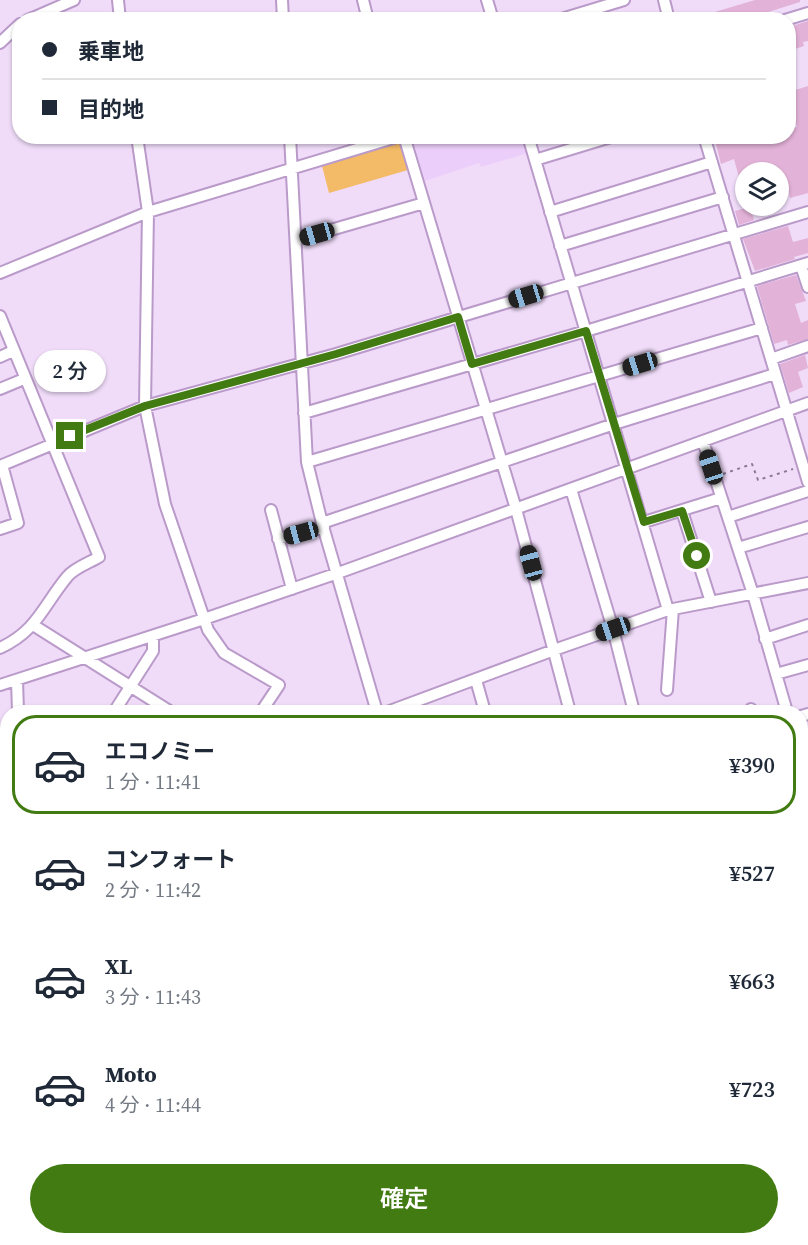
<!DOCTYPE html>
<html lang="ja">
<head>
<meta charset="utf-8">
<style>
	body { margin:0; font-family:"Source Serif 4","Noto Sans JP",serif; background:#f2f2f3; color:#1f2937; height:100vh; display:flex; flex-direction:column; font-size:22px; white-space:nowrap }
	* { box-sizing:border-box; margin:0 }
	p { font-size:20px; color:#747a83 }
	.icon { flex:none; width:33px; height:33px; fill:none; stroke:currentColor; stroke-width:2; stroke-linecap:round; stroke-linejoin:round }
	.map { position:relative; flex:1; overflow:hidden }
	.sheet { position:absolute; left:0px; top:705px; width:808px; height:540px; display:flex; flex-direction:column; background:#fff; border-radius:24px 24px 0 0; box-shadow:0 2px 4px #0004 }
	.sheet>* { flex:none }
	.hud { position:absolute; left:12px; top:12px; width:784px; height:132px; border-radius:24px; box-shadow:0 2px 4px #0004; display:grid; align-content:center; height:132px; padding:0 30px; background:#fff }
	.tools { position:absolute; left:735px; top:162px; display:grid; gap:12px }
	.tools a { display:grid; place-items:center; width:54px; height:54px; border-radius:50%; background:#fff; box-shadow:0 2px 4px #0004; font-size:30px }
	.end { position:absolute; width:27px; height:27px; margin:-14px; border:8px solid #427b11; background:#fff; box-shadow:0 0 0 3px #fff }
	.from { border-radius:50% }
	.bubble { position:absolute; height:42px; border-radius:21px; background:#fff; box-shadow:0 2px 4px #0004; font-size:20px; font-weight:600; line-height:42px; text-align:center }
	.car { position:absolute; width:18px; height:36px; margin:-18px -9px; border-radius:8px; box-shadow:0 0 4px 2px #0007; background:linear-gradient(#222 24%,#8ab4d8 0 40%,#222 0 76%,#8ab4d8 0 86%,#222 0) }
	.hud b { display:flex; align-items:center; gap:21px; height:57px; font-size:22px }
	.hud b+b { border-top:2px solid #e0e1e3 }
	.hud i { width:15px; height:15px; background:#1f2937 }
	ul { padding:10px 0 0; list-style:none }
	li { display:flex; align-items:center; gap:18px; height:99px; margin:0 12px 9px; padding:0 18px; border:3px solid transparent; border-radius:24px }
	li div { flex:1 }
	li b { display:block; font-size:22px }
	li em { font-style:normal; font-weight:600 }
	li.selected { border-color:#427b11 }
	li>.icon { width:54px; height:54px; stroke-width:1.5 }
	.action { display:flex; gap:12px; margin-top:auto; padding:12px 30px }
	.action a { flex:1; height:69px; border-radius:36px; background:#427b11; color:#fff; font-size:24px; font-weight:600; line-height:69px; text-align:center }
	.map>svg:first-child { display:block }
</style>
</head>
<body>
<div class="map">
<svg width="808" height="1245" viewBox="0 0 808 1245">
	<rect width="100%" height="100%" fill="#f0dcf9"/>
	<!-- built -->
	<path fill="#eccefa" d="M416,136L523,137L528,153L481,167L479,163L425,181L413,141Z"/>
	<!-- green -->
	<path fill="#f3ba67" d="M399,141L408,170L329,193L321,162Z
		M801,997H808V1140L801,1141Z
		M110,1238H218L219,1239L205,1245H113Z"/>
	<!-- water -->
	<path fill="#fb8b95" d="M0,860L7,863V979L0,976Z
		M322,1238H506L511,1245H324Z"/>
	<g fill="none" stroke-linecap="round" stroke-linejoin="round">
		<!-- stream -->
		<path stroke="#fb8b95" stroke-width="3" d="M0,1196H8"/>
	</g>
	<!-- building -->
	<path fill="#e3b2d8" d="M755,0H800V2L743,20H699L698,17Z
		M808,21V41L803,42L804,46L789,51V27Z
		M808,86V193L790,198L788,189L778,192V172H746V191L743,192L734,159L721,164L714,136H789V129L797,127L791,105H789V92Z
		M750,207L754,220L739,225L735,211Z
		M788,226L793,242L808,238V253L794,257L795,259L755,271L743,239Z
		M796,275L806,301L795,304L801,323L808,320V339L788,345L787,340L774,344L757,286Z
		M805,355L808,368L798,372L803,387L789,393L780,364Z"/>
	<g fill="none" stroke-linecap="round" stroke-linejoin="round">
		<defs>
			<path id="minor" d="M118,0L120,20
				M282,0L283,20
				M363,0L368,20
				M487,0L493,20
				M664,0L669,20
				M28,20L74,0
				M558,20L624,0
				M785,20L808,13
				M0,43L20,24
				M137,136L148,212L145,406L165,504L208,630L224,653L279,685L261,712
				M290,136L307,462L322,523L377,712
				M404,136L516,509L570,712
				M528,136L668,610
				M704,136L808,482
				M535,160L614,136
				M550,212L712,162
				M296,240L424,203
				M560,246L723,197
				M801,266L808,287
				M0,273L148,212L400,136
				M0,316L99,557C89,563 74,568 67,577C43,606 37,631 0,648
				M0,357L13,351
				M771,359L808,346
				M0,389L24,379
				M304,413L586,331L808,263
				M703,441L753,594L787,712
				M307,462L762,328
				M0,466L145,406L336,354L808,212
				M571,489L613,629L634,712
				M271,510L292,589
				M682,511L711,602
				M728,517L808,491
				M644,522L721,498
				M322,523L614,424L775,374
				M0,529L18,523L2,465
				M278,539L324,527
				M738,548L808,527
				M33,625L171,712
				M765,639L808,625
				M776,674L808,665
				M17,680L18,712
				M476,680L485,712
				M0,685L204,619L338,573L808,403
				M667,690L673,609
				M751,709L752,712
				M114,712L153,651V636
				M387,712L554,650L668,610L808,583
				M801,716L808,714
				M801,767L808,765
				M801,885H808"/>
			<path id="major" d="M0,819L8,822"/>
			<path id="highway" d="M801,970H808
				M801,986H808
				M0,1243L12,1238
				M38,1245L54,1238"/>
		</defs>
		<!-- minor casing -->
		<use href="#minor" stroke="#ba9ac9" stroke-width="14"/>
		<!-- major casing -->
		<use href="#major" stroke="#ba9ac9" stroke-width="16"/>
		<!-- highway casing -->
		<use href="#highway" stroke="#ba9ac9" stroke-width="20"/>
		<!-- path -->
		<path stroke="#897990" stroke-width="2" stroke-dasharray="3 4.5" stroke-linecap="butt" d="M723,474L752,464L758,480L793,469
			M0,837L8,840
			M0,989L8,993
			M233,1245L244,1238"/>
		<!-- minor -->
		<use href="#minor" stroke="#fff" stroke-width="10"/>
		<!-- major -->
		<use href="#major" stroke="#fff" stroke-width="14"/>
		<!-- highway -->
		<use href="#highway" stroke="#fff" stroke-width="16"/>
	</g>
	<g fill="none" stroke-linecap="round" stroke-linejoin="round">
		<!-- route -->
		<path stroke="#427b11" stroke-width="8" d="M70,436L145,406L336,354L458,317L472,364L586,331L644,522L682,511L697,556"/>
	</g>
</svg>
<div class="tools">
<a><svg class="icon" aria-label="layers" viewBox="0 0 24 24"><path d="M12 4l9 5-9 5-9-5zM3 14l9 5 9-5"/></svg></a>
</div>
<i class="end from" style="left:697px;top:556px"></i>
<i class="end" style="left:70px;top:436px"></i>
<div class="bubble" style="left:34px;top:350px;width:72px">2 分</div>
<i class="car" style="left:317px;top:234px;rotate:254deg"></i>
<i class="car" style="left:526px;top:296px;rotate:253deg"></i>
<i class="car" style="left:640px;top:364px;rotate:253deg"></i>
<i class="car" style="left:711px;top:467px;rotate:342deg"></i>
<i class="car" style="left:301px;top:533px;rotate:255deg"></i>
<i class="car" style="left:531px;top:563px;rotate:345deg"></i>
<i class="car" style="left:613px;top:629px;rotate:251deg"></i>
<div class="hud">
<b><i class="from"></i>乗車地</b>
<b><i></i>目的地</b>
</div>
<section class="sheet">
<ul>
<li class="selected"><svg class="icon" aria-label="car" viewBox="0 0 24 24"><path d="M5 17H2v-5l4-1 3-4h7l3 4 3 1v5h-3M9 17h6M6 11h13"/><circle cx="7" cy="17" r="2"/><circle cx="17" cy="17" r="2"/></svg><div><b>エコノミー</b><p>1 分 · 11:41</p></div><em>¥390</em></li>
<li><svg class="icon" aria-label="car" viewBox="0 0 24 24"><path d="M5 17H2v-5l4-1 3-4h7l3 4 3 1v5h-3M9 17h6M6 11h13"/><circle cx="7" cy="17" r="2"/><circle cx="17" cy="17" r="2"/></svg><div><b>コンフォート</b><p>2 分 · 11:42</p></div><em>¥527</em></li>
<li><svg class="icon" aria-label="car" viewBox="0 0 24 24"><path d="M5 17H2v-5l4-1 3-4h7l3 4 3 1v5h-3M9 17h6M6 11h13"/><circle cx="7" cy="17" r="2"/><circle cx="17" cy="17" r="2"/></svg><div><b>XL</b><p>3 分 · 11:43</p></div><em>¥663</em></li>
<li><svg class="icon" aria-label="car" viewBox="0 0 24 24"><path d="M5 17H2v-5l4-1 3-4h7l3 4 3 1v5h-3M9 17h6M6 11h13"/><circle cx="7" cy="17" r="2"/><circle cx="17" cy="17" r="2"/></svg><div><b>Moto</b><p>4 分 · 11:44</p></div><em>¥723</em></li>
</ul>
<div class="action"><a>確定</a></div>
</section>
</div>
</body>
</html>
